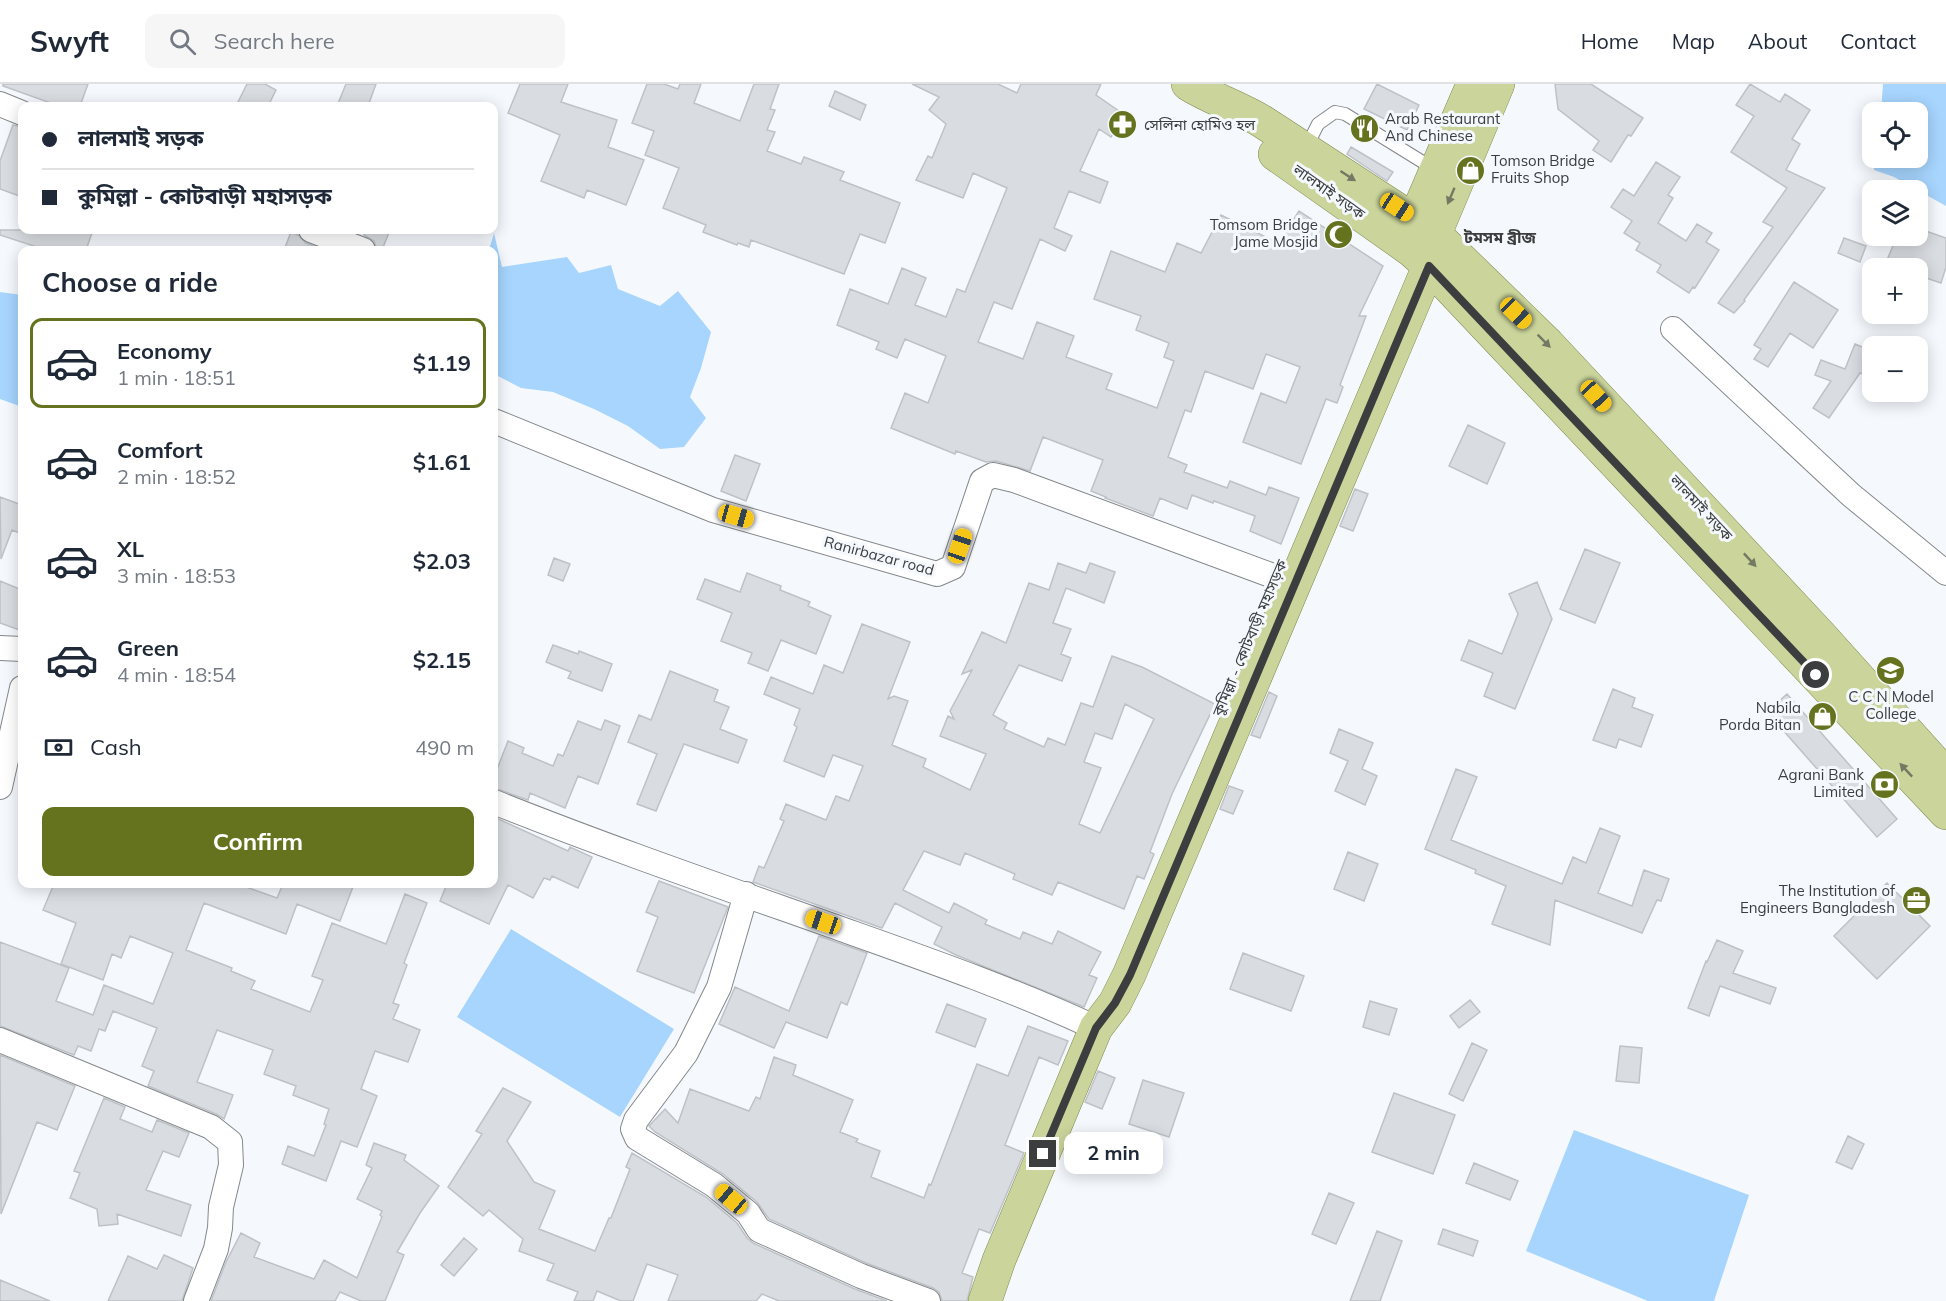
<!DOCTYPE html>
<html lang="en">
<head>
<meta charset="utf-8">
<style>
	body { margin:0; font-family:Mulish,"Noto Sans Bengali",sans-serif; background:#f6f6f7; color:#1f2937; height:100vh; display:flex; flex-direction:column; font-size:22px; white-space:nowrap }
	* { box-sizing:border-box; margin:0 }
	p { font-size:20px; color:#747a83 }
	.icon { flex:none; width:33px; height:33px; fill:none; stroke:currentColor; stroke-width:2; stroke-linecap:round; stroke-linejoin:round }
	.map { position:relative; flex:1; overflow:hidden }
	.details { position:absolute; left:18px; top:162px; width:480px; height:642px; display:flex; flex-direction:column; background:#fff; border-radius:12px; box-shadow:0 3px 15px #0003 }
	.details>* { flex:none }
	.banner { position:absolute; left:18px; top:18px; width:480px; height:132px; border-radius:12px; box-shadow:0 3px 15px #0003; display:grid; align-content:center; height:132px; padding:0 24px; background:#fff }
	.fabs { position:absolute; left:1862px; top:18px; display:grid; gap:12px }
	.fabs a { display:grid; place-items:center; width:66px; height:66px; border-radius:12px; background:#fff; box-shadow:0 3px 15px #0003; font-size:30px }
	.end { position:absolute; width:27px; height:27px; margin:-14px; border:8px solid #3b3d3e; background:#fff; box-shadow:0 0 0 3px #fff }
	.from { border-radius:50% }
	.bubble { position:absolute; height:42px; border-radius:12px; background:#fff; box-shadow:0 3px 15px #0003; font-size:20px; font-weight:700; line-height:42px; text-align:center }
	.car { position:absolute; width:18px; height:36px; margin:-18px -9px; border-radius:8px; box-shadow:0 0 4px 2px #0007; background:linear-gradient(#f5c518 24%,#345 0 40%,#f5c518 0 76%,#345 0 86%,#f5c518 0) }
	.banner b { display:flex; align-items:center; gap:21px; height:57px; font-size:22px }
	.banner b+b { border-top:2px solid #e0e1e3 }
	.banner i { width:15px; height:15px; background:#1f2937 }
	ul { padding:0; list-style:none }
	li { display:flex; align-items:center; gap:18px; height:90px; margin:0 12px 9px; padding:0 12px; border:3px solid transparent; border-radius:12px }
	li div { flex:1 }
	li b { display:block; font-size:22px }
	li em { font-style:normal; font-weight:700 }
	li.current { border-color:#66731e }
	li>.icon { width:54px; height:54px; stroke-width:1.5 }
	h2 { padding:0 24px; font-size:27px; line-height:72px }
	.pay { display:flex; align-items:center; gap:15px; height:66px; padding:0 24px; font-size:22px }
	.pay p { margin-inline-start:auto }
	.button { display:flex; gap:12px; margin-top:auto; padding:12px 24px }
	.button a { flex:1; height:69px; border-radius:12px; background:#66731e; color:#fff; font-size:24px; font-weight:700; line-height:69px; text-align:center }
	header { display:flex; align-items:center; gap:36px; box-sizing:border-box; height:84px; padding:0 30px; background:#fff; border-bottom:2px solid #e0e1e3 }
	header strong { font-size:28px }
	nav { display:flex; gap:33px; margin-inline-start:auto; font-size:21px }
	.search { width:420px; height:54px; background:#f6f6f7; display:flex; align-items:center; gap:15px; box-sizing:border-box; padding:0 21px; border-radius:12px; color:#747a83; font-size:22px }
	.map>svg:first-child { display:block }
</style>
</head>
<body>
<header>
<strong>Swyft</strong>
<div class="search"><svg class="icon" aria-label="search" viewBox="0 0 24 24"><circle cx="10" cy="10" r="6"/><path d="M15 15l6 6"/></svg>Search here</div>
<nav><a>Home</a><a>Map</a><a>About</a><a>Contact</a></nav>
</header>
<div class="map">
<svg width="1946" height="1217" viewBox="0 0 1946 1217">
	<rect width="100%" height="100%" fill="#f5f9fe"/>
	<!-- water -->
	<path fill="#a7d5fe" d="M1883,0H1946V122L1894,93L1874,86V74H1917V28H1881Z
		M494,149L502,183L567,173L579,189L611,181L618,205L660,222L678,207L711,248L701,284L690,313L706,334L684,363L660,365L628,342L594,325L553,308L521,304L494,290V166H489Z
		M0,208L22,211V323L0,315Z
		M511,845L674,945L620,1033L457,933Z
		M1574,1046L1749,1111L1714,1217H1648L1526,1167Z"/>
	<!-- building -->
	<path fill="#d9dde1" stroke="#bec2c6" stroke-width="1.5" fill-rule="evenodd" d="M3,0H88L80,22H59L3,2Z
		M247,0H265L276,6L268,22H236Z
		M346,0H376L368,22H337Z
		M520,0H568L561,18L617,36L608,63L644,76L626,121L587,106L584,114L541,97L560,51L508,29Z
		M647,0H664L678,5L680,0H701L694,19L740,37L754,0H779L770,25L775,26L767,46L775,48L767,67L801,80L804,73L844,88L840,96L900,119L885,159L860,150L844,190L751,156L749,163L738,159L737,161L703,148L706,141L663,124L679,84L645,71L654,47L632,39Z
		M912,0H998L1017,9L1021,0H1101L1096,11L1126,32L1111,53L1099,45L1080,87L1108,98L1100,119L1069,107L1054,144L1072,152L1065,167L1040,155L1012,225L994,218L978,258L1023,275L1037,238L1074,252L1066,273L1112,290L1106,305L1157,324L1174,277L1164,273L1169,259L1136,246L1141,232L1094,215L1111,167L1165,188L1177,159L1201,169L1221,131L1278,159L1299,127L1383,182L1359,232H1366L1340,301L1343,303L1337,319L1326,315L1301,380L1243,358L1261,309L1286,319L1300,283L1266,270L1253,305L1205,287L1191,328L1185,326L1168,373L1187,381L1184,388L1227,404L1230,397L1266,411L1269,403L1299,414L1281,460L1250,447L1255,432L1214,417L1213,419L1192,411L1187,425L1160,414L1153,432L1105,414L1106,413L1091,407L1103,376L1043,353L1030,387L996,377L986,378L956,367L955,370L891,344L905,309L928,319L946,272L905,255L897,274L876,265L879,258L837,241L850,205L888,220L902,184L926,194L915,221L946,233L957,205L965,208L1007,104L973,89L963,114L916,96L928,72L932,74L946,40L929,26L939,13Z
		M1377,0L1419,21L1407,46L1364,25Z
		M1555,0H1591L1643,34L1631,52L1628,51L1611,78L1593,66L1599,57L1558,25Z
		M1750,0L1780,18L1785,10L1810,26L1792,55L1800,60L1786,86L1825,104L1744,216L1745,217L1734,229L1718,219L1773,143L1763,138L1787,104L1731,68L1754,32L1736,21Z
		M835,7L866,21L860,36L829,22Z
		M13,41L22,43V113L0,105V77Z
		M1351,63L1393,88L1387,97L1347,70Z
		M1656,78L1680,93L1668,111L1673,114L1658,139L1686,157L1697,140L1712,149L1706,158L1719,166L1695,204L1693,203L1689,209L1657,188L1661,181L1636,166L1640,159L1624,149L1632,137L1611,123L1623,105L1634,112Z
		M1917,144L1946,154V183L1941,199L1917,191V184H1896L1885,181L1897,152H1917Z
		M0,146H93L86,166H46L0,151Z
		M366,146H390L382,166H377L374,157L364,151Z
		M291,148L298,151L306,159L325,166H284Z
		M1844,154L1866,162L1860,178L1838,169Z
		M1794,198L1838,226L1813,264L1790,249L1768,283L1754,275L1761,265L1754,261Z
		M1855,260L1872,267L1863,290L1860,289L1829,334L1813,324L1831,297L1815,291L1821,276L1845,285Z
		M1468,341L1505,359L1487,400L1449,382Z
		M735,371L760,380L746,417L721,407Z
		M1355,405L1368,410L1353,447L1340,442Z
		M0,413L22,421V450L12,446L1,475Z
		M1585,465L1620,479L1595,539L1560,525Z
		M554,474L570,480L563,497L548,491Z
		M1058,479L1086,489L1090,479L1115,488L1104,519L1066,504L1053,539L1071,545L1061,570L1071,574L1062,597L1019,581L993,631L1007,639L1004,645L1044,663L1048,654L1065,661L1081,619L1093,623L1112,572L1142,583L1215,620L1172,710L1150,768L1154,770L1144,795L1137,792L1124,825L1058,798L1052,811L1013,795L1015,790L965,769L960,781L924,767L903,806L949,829L954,819L987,836L985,840L1020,855L1023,848L1052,860L1058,847L1101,868L1089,891L1097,894L1084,923L956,871L934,860L942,843L895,819L882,844L753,798L759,782L764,784L784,737L780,735L786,720L826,736L836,712L849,717L863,682L833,671L824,693L784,677L797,643L794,641L800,625L764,610L771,593L813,610L824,581L843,589L862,540L910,558L888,615L894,612L908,617L892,661L926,675L923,683L970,706L986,670L940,652L948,632L954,635L950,627L972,586L962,590L982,548L1006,559L1029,499L1049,506ZM1125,620L1154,635L1100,749L1079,740L1101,684L1084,678L1095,649L1112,655Z
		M747,489L781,502L780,506L810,518L808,522L831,532L816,570L781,556L768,587L748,579L752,569L721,557L732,529L697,515L705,495L740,508Z
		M0,497L22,506V547L0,539Z
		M1537,498L1552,535L1515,625L1484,612L1493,589L1461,576L1469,556L1502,570L1518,530L1509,510Z
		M553,561L578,570L579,567L612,580L602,607L568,594L571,588L546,578Z
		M670,587L718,606L714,617L729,623L720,645L747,656L738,679L684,660L656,727L637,720L657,670L628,658L639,631L651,636Z
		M1613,605L1635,614L1632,623L1653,631L1641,663L1619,655L1616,664L1593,656Z
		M1269,608L1277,612L1260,654L1251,651Z
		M1787,610L1897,735L1877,753L1767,628Z
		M605,636L620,642L598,700L578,692L565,724L530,709L528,716L494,704V693L508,657L524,664L522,669L553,682L558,670L563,672L578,637L601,646Z
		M1339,645L1373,659L1362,685L1377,692L1365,721L1335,707L1348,677L1330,669Z
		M1456,685L1477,693L1451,756L1562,800L1573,773L1586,779L1600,744L1620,752L1598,809L1632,822L1644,786L1669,795L1661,817L1657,816L1642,849L1555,816L1550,861L1492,840L1506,802L1475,789L1476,786L1425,765Z
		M1229,702L1243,707L1233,730L1220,725Z
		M494,733L568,767L570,763L592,773L578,804L552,792L550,796L544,794L533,814L508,801L489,840L440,817L447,800H494Z
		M1348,768L1378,780L1364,817L1334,805Z
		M659,797L728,823L694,909L637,887L658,833L646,828Z
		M1887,799L1930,842L1877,895L1834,852Z
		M54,800H238L277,814L283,800H354L340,837L297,820L286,850L204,819L186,866L232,884L231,887L255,897L251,905L310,928L323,896L312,892L332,839L386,860L405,810L427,819L404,879L407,881L393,919L399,921L393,935L420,946L408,978L375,967L361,1005L377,1012L357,1063L341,1057L326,1097L282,1080L288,1062L314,1072L326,1041L324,1040L329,1025L293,1011L296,1002L264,990L273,966L217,946L197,998L233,1011L224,1035L216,1030L148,1002L154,987L142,982L157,944L113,927L105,947L99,945L91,967L78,962L74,971L0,942V858L69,884L56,917L93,931L104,901L153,920L173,869L130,852L121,874L112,870L103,896L61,880L76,839L43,826Z
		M819,852L867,869L847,921L841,918L827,954L786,938L774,964L719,940L735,903L789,927Z
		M1717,856L1743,867L1733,889L1776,904L1770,920L1720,902L1709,932L1688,924L1706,877L1707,878Z
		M1243,869L1304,892L1291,927L1230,905Z
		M1470,916L1480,928L1459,944L1450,932Z
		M1370,917L1397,925L1389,951L1363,943Z
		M947,920L986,935L975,963L936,948Z
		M1028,942L1068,957L1058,981L1039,973L1005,1061L1024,1069L990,1149L979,1145L962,1189L973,1193L967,1217H942L939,1208L933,1204L866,1179L769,1135L757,1118L723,1090L655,1048L649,1042L665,1025L678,1039L690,1005L749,1027L756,1013L760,1015L774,973L796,981L793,991L853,1016L840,1048L858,1055L856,1058L880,1067L871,1093L924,1114L929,1100L931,1101L977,980L1008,992Z
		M1472,959L1487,966L1463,1017L1449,1010Z
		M1620,962L1642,964L1639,999L1616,997Z
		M0,971L75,1002L57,1046L37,1038L1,1130Z
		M1098,987L1115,994L1102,1025L1085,1018Z
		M1143,996L1184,1009L1169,1053L1129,1040Z
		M503,1004L531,1018L507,1057L534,1098L555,1107L539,1145L595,1167L609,1134H611L630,1085L626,1083L632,1069L706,1113L737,1139L747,1154L753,1159L855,1205L887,1217H779L762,1210L756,1217H668L678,1191L647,1180L633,1217H621L597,1207L593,1217H574L578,1208L547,1196L554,1180L519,1167L523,1155L489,1126L483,1132L448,1103L482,1050L476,1047Z
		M1394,1009L1455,1031L1433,1090L1372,1068Z
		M104,1014L125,1023L120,1035L152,1048L157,1036L189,1049L179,1073L163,1067L146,1106L191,1121L181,1152L117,1130L118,1140L99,1142L97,1125L70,1114L80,1089L74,1087Z
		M1848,1052L1864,1060L1852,1085L1836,1078Z
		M374,1059L406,1071L404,1076L439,1102L420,1129L397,1168L404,1171L385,1217H361L340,1208L335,1217H211L226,1178L241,1149L260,1159L254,1173L314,1195L324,1176L357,1194L382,1133L380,1131L382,1127L357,1115L372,1084L366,1081Z
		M1474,1079L1518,1097L1510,1116L1466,1099Z
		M1329,1109L1354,1119L1336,1160L1312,1150Z
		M1443,1145L1478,1157L1473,1172L1438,1160Z
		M1377,1147L1402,1157L1380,1217H1350Z
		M464,1154L477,1165L454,1192L441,1181Z
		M164,1171L193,1184L182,1217H108L128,1172L157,1185Z
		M0,1196L50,1217H0Z"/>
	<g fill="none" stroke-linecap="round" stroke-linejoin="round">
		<defs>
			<path id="lane" d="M1306,64L1318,40L1335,28L1345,30L1434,85"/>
			<path id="street" d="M0,20L22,29
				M311,146L363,166
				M1673,245L1851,411L1946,489
				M494,337L713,426L937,490L953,483L982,397L993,391L1014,396L1276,493
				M0,564L22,565
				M0,703L22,604
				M494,718C604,762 717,801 830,841C920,873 1010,904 1096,944
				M746,810L719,903L686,969L636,1036L633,1045L637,1054L714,1101L748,1129L759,1146L861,1192L928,1217
				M0,956L211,1043L230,1058L231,1081L221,1123L220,1144L216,1165L196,1217"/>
			<path id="primary" d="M1188,0C1212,15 1239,23 1263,38L1435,150L1548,260L1822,553L1946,691
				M1275,70L1411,166L1429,182L1946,729
				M1415,135L1473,0
				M1435,150L1498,0
				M985,1217L999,1176L1096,944L1115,919L1129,891L1429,182"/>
		</defs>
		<!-- lane casing -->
		<use href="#lane" stroke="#84888b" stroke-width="14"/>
		<!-- street casing -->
		<use href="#street" stroke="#84888b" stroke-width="26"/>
		<!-- primary casing -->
		<use href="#primary" stroke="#818c50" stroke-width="34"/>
		<!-- lane -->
		<use href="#lane" stroke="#fff" stroke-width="12"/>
		<!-- street -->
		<use href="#street" stroke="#fff" stroke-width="24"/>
		<!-- primary -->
		<use href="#primary" stroke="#cad49b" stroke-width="33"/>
	</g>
	<!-- one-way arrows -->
	<defs><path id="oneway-solid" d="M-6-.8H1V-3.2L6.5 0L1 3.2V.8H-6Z" transform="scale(1.5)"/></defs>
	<g fill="#747963">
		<use href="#oneway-solid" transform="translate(1348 92) rotate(33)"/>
		<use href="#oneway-solid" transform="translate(1451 112) rotate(113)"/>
		<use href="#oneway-solid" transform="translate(1544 257) rotate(45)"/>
		<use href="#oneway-solid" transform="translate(1750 476) rotate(47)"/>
		<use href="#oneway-solid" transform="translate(1906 686) rotate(-133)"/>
	</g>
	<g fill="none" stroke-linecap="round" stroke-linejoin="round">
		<!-- route -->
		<path stroke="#3b3d3e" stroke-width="8" d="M1043,1070L1096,944L1115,919L1130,891L1429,182L1816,591"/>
	</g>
	<!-- icons -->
	<defs>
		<symbol id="pharmacy-disc" viewBox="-11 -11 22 22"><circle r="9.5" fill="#66731e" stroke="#f5f9fe"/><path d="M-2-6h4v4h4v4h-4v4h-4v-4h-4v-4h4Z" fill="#fff"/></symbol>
		<symbol id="restaurant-disc" viewBox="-11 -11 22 22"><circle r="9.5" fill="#66731e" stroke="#f5f9fe"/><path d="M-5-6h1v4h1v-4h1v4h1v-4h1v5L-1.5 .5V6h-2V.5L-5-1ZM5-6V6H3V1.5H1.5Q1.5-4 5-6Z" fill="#fff"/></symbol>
		<symbol id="shop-disc" viewBox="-11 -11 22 22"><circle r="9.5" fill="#66731e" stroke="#f5f9fe"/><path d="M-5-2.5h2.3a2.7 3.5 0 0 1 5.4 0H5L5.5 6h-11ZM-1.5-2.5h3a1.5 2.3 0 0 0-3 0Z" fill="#fff"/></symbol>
		<symbol id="mosque-disc" viewBox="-11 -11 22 22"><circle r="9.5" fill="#66731e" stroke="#f5f9fe"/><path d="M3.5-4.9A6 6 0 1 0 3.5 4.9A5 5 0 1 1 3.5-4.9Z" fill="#fff"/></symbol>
		<symbol id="university-disc" viewBox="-11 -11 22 22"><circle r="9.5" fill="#66731e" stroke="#f5f9fe"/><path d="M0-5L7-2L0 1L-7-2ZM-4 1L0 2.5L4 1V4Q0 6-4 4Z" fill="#fff"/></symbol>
		<symbol id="bank-disc" viewBox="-11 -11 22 22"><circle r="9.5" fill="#66731e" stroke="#f5f9fe"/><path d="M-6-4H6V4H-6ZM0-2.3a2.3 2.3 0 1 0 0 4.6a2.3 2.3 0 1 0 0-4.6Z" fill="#fff"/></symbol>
		<symbol id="office-disc" viewBox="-11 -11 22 22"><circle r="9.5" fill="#66731e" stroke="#f5f9fe"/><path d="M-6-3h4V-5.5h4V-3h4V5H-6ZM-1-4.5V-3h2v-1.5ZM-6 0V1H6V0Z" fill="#fff"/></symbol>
	</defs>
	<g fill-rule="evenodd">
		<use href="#pharmacy-disc" x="1106" y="24" width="33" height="33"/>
		<use href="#restaurant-disc" x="1348" y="28" width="33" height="33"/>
		<use href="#shop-disc" x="1454" y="70" width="33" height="33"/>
		<use href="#mosque-disc" x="1322" y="134" width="33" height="33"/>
		<use href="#university-disc" x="1874" y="570" width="33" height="33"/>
		<use href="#shop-disc" x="1806" y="616" width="33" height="33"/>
		<use href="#bank-disc" x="1868" y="684" width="33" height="33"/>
		<use href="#office-disc" x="1900" y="800" width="33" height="33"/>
	</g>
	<g text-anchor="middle" stroke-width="6" stroke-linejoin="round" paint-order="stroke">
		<!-- poi labels -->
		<g font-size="15" fill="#3b3d3e" stroke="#f5f9fe" text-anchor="end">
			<text x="1385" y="40" text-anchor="start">Arab Restaurant<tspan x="1385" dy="17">And Chinese</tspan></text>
			<text x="1144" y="46" text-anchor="start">সেলিনা হোমিও হল</text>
			<text x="1491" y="82" text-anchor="start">Tomson Bridge<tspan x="1491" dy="17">Fruits Shop</tspan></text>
			<text x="1318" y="146">Tomsom Bridge<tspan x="1318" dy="17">Jame Mosjid</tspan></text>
			<text x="1891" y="618" text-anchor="middle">C C N Model<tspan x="1891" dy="17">College</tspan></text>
			<text x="1801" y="629">Nabila<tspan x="1801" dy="17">Porda Bitan</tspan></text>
			<text x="1864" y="696">Agrani Bank<tspan x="1864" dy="17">Limited</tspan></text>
			<text x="1895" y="812">The Institution of<tspan x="1895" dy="17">Engineers Bangladesh</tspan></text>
		</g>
		<!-- street labels -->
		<g font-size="15" fill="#3b3d3e" stroke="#f5f9fe">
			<text transform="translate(1329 108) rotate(35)" y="5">লালমাই সড়ক</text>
			<text transform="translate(1701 424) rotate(47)" y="5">লালমাই সড়ক</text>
			<text transform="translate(879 472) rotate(15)" y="5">Ranirbazar road</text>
			<text transform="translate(1250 554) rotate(-67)" y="5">কুমিল্লা - কোটবাড়ী মহাসড়ক</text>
		</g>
		<!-- neighbourhood labels -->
		<g font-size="16" font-weight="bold" fill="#3b3d3e" stroke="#f5f9fe">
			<text x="1500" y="159">টমসম ব্রীজ</text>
		</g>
	</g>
</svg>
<div class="fabs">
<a><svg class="icon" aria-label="locate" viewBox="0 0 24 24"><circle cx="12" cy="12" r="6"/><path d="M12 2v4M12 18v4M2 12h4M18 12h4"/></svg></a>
<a><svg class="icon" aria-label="layers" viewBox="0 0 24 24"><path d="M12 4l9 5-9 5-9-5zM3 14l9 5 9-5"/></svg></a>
<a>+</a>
<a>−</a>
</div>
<i class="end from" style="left:1816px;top:591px"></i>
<i class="end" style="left:1043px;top:1070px"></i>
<div class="bubble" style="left:1064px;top:1048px;width:99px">2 min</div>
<i class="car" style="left:1397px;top:123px;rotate:123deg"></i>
<i class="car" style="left:1516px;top:229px;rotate:134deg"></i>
<i class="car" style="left:1596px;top:312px;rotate:137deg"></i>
<i class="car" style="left:736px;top:432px;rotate:106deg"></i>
<i class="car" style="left:960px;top:462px;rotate:19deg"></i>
<i class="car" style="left:823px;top:838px;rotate:289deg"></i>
<i class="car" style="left:731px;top:1115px;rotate:310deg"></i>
<div class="banner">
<b><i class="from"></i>লালমাই সড়ক</b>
<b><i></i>কুমিল্লা - কোটবাড়ী মহাসড়ক</b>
</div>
<section class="details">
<h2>Choose a ride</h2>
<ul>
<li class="current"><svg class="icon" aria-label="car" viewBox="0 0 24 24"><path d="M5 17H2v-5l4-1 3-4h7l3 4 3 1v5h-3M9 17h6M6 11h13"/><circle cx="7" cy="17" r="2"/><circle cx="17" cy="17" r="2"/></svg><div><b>Economy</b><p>1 min · 18:51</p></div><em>$1.19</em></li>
<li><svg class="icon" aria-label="car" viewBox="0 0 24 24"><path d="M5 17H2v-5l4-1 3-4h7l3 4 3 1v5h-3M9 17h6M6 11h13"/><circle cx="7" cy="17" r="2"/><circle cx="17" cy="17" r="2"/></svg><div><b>Comfort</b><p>2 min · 18:52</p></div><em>$1.61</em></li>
<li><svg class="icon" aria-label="car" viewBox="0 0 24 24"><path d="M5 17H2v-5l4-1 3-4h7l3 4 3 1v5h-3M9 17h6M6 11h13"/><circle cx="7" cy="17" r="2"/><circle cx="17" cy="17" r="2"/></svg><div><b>XL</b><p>3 min · 18:53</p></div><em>$2.03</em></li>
<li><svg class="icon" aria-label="car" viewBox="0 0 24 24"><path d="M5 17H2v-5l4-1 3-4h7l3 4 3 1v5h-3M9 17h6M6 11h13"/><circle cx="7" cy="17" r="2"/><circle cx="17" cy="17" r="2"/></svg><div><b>Green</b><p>4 min · 18:54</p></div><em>$2.15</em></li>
</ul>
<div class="pay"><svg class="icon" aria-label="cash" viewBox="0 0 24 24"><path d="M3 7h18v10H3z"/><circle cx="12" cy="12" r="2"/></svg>Cash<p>490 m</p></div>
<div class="button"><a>Confirm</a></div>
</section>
</div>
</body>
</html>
